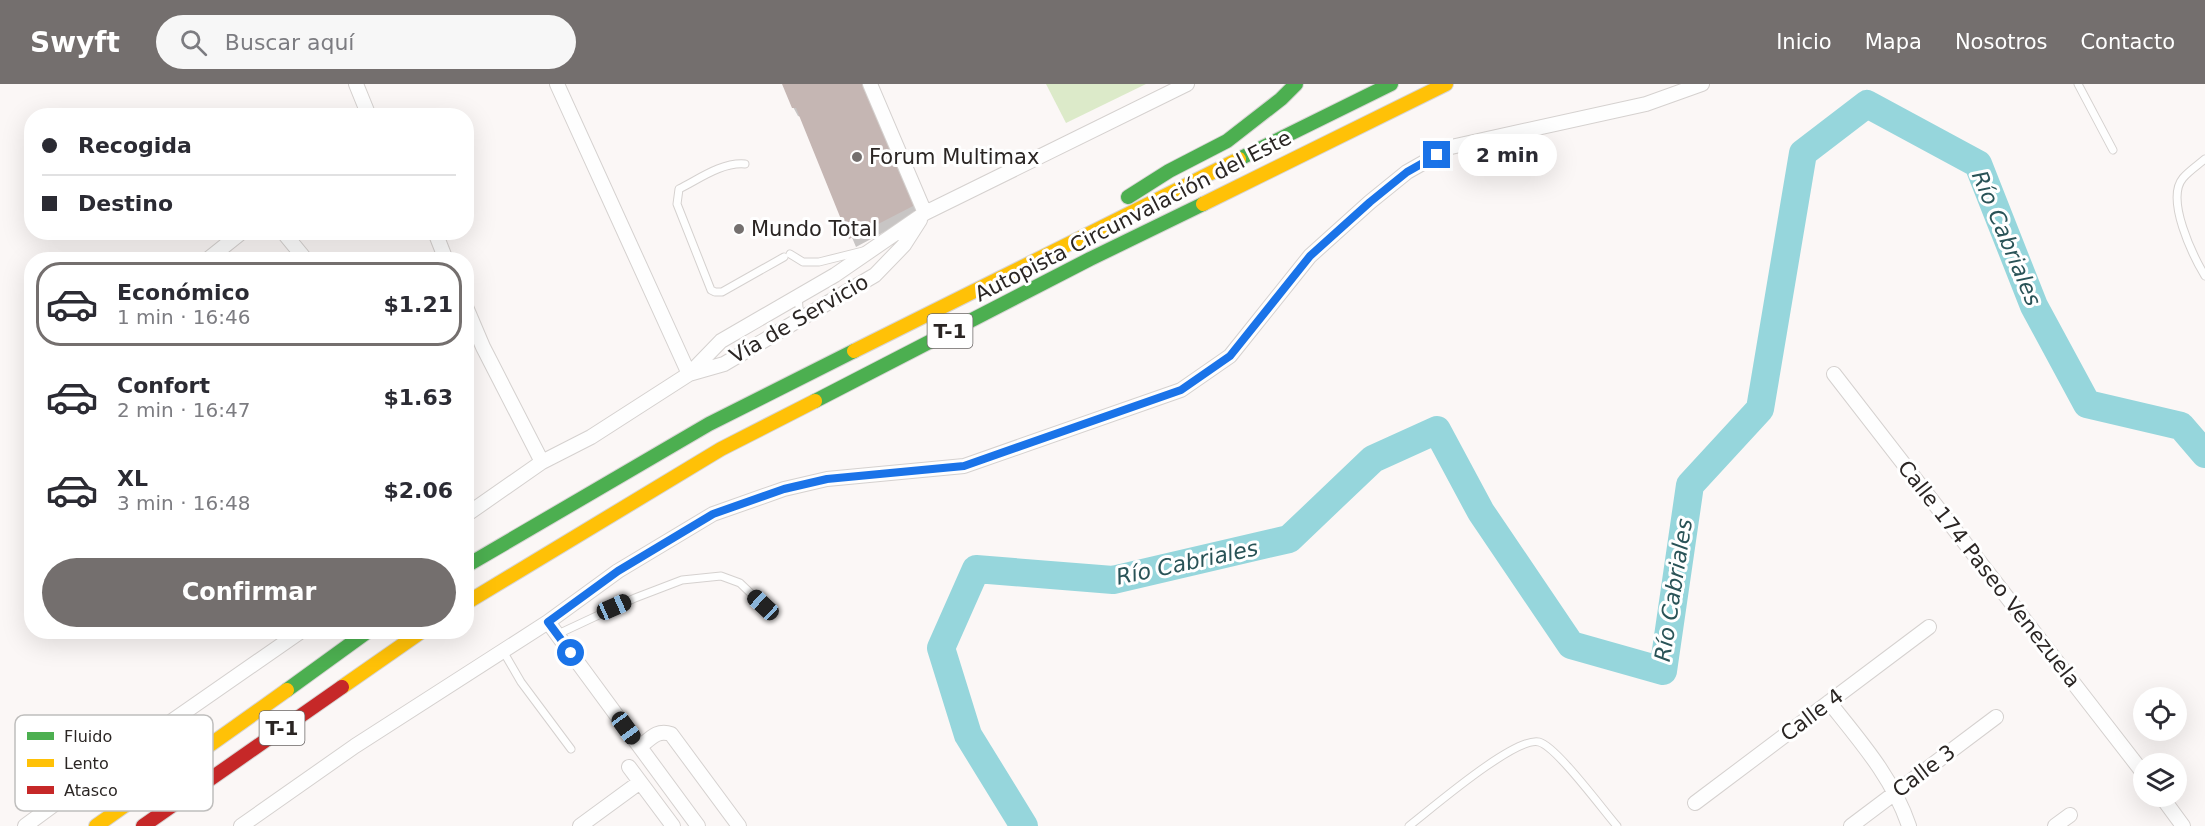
<!DOCTYPE html>
<html lang="es">
<head>
<meta charset="utf-8">
<style>
	body { margin:0; font-family:"DejaVu Sans",sans-serif; background:#f7f7f7; color:#2b2b33; height:100vh; display:flex; flex-direction:column; font-size:22px; white-space:nowrap }
	* { box-sizing:border-box; margin:0 }
	p { font-size:20px; color:#7c7c81 }
	.icon { flex:none; width:33px; height:33px; fill:none; stroke:currentColor; stroke-width:2; stroke-linecap:round; stroke-linejoin:round }
	.map { position:relative; flex:1; overflow:hidden }
	.panel { position:absolute; left:24px; top:168px; width:450px; height:387px; display:flex; flex-direction:column; background:#fff; border-radius:24px; box-shadow:0 6px 24px #0002 }
	.panel>* { flex:none }
	.guide { position:absolute; left:24px; top:24px; width:450px; height:132px; border-radius:24px; box-shadow:0 6px 24px #0002; display:grid; align-content:center; height:132px; padding:0 18px; background:#fff }
	.controls { position:absolute; left:2133px; top:603px; display:grid; gap:12px }
	.controls a { display:grid; place-items:center; width:54px; height:54px; border-radius:50%; background:#fff; box-shadow:0 6px 24px #0002; font-size:30px }
	.end { position:absolute; width:27px; height:27px; margin:-14px; border:8px solid #1a73e8; background:#fff; box-shadow:0 0 0 3px #fff }
	.from { border-radius:50% }
	.bubble { position:absolute; height:42px; border-radius:21px; background:#fff; box-shadow:0 6px 24px #0002; font-size:20px; font-weight:700; line-height:42px; text-align:center }
	.car { position:absolute; width:18px; height:36px; margin:-18px -9px; border-radius:8px; box-shadow:0 0 4px 2px #0007; background:linear-gradient(#222 24%,#8ab4d8 0 40%,#222 0 76%,#8ab4d8 0 86%,#222 0) }
	.guide b { display:flex; align-items:center; gap:21px; height:57px; font-size:22px }
	.guide b+b { border-top:2px solid #e1e1e2 }
	.guide i { width:15px; height:15px; background:#2b2b33 }
	ul { padding:10px 0 0; list-style:none }
	li { display:flex; align-items:center; gap:18px; height:84px; margin:0 12px 9px; padding:0 6px; border:3px solid transparent; border-radius:24px }
	li div { flex:1 }
	li b { display:block; font-size:22px }
	li em { font-style:normal; font-weight:700 }
	li.on { border-color:#746f6e }
	li>.icon { width:54px; height:54px; stroke-width:1.5 }
	.action { display:flex; gap:12px; margin-top:auto; padding:12px 18px }
	.action a { flex:1; height:69px; border-radius:36px; background:#746f6e; color:#fff; font-size:24px; font-weight:700; line-height:69px; text-align:center }
	header { display:flex; align-items:center; gap:36px; box-sizing:border-box; height:84px; padding:0 30px; background:#746f6e; color:#fff }
	header strong { font-size:28px }
	nav { display:flex; gap:33px; margin-inline-start:auto; font-size:21px }
	.search { width:420px; height:54px; background:#f7f7f7; display:flex; align-items:center; gap:15px; box-sizing:border-box; padding:0 21px; border-radius:33px; color:#7c7c81; font-size:22px }
	.map>svg:first-child { display:block }
</style>
</head>
<body>
<header>
<strong>Swyft</strong>
<div class="search"><svg class="icon" aria-label="search" viewBox="0 0 24 24"><circle cx="10" cy="10" r="6"/><path d="M15 15l6 6"/></svg>Buscar aquí</div>
<nav><a>Inicio</a><a>Mapa</a><a>Nosotros</a><a>Contacto</a></nav>
</header>
<div class="map">
<svg width="2205" height="742" viewBox="0 0 2205 742">
	<rect width="100%" height="100%" fill="#fbf7f6"/>
	<!-- green -->
	<path fill="#dceac9" d="M1046,0H1146L1066,39Z"/>
	<!-- shadow -->
	<path fill="#0003" d="M784,0H873L918,130L856,163L801,33L798,32L793,23Z"/>
	<g fill="none" stroke-linecap="round" stroke-linejoin="round">
		<!-- river -->
		<path stroke="#96d6dc" stroke-width="28" d="M1024,742L968,651L941,564L976,485L1113,496L1289,455L1373,375L1437,346L1481,428L1571,561L1663,587L1690,401L1760,325L1803,69L1867,20L1978,80L2034,222L2087,320L2181,342L2205,370"/>
	</g>
	<!-- building -->
	<path fill="#c5b6b3" d="M782,0H872L915,121L849,155L796,24H792Z"/>
	<g fill="none" stroke-linecap="round" stroke-linejoin="round">
		<defs>
			<path id="lane" d="M2078,0L2113,66
				M2205,75C2198,81 2189,87 2183,94C2165,115 2193,172 2205,192
				M745,80C722,78 699,95 679,105L677,120L711,206L715,208H722L784,173
				M790,170L803,178H819L863,167
				M798,212L800,235
				M558,550L635,514L682,496L721,492L740,499L763,521
				M503,567L521,598L571,665
				M1409,742C1430,726 1515,652 1539,658C1556,662 1603,726 1617,742"/>
			<path id="street" d="M356,0L369,32
				M557,0L689,290
				M870,0L925,129
				M283,148L306,176
				M435,148L446,176
				M207,176L242,148
				M466,223L483,263L542,378
				M689,290L721,257L835,191L925,129L1187,0
				M1834,290L2144,690
				M466,431L542,378L591,353L689,290L724,280L875,191L904,161L920,136
				M548,538L698,742
				M1829,618C1860,657 1893,694 1909,742
				M640,663C650,655 657,645 671,650L739,742
				M629,683L673,742
				M2161,712L2183,742
				M1695,719L1929,543
				M25,742L90,694L300,548
				M241,742L355,662L548,538L618,487L713,430L784,405L827,395L964,382L1181,306L1230,272L1310,172L1370,118L1407,88L1451,63L1646,20L1702,0
				M580,742L640,698
				M1851,742L1996,633
				M2055,742L2070,731"/>
			<path id="fast" d="M1239,75L1391,0
				M1128,113L1169,87L1227,57L1281,15L1296,0
				M815,317L1090,175L1203,120
				M466,482L709,340L854,267
				M287,606L367,548"/>
			<path id="slow" d="M1203,120L1446,0
				M854,267L1239,75
				M466,519L721,365L815,317
				M342,603L421,548
				M96,742L287,606"/>
			<path id="jam" d="M143,742L342,603"/>
		</defs>
		<!-- lane casing -->
		<use href="#lane" stroke="#d5d1cf" stroke-width="9"/>
		<!-- street casing -->
		<use href="#street" stroke="#d5d1cf" stroke-width="16"/>
		<!-- fast casing -->
		<use href="#fast" stroke="#d7d5d4" stroke-width="16"/>
		<!-- slow casing -->
		<use href="#slow" stroke="#d7d5d4" stroke-width="16"/>
		<!-- jam casing -->
		<use href="#jam" stroke="#d7d5d4" stroke-width="16"/>
		<!-- lane -->
		<use href="#lane" stroke="#fefefe" stroke-width="7"/>
		<!-- street -->
		<use href="#street" stroke="#fefefe" stroke-width="14"/>
		<!-- fast -->
		<use href="#fast" stroke="#4caf50" stroke-width="14"/>
		<!-- slow -->
		<use href="#slow" stroke="#ffc107" stroke-width="14"/>
		<!-- jam -->
		<use href="#jam" stroke="#c62828" stroke-width="14"/>
	</g>
	<g fill="none" stroke-linecap="round" stroke-linejoin="round">
		<!-- route -->
		<path stroke="#1a73e8" stroke-width="8" d="M571,569L548,538L618,487L713,430L784,405L827,395L964,382L1181,306L1230,272L1310,172L1370,118L1407,88L1437,71"/>
	</g>
	<!-- markers -->
	<g fill="#746f6e" stroke="#fff" stroke-width="2">
		<circle cx="857" cy="73" r="6"/>
		<circle cx="739" cy="145" r="6"/>
	</g>
	<g text-anchor="middle" stroke-width="6" stroke-linejoin="round" paint-order="stroke">
		<!-- shield labels -->
		<g fill="#fff" stroke="#6b6766" stroke-width="1.5">
			<rect x="927.5" y="230" width="45" height="34" rx="4.5"/>
			<rect x="259.5" y="627" width="45" height="34" rx="4.5"/>
		</g>
		<g font-size="20" font-weight="bold" fill="#2b2624">
			<text x="950" y="254">T-1</text>
			<text x="282" y="651">T-1</text>
		</g>
		<!-- poi labels -->
		<g font-size="21" fill="#2b2624" stroke="#fff" text-anchor="start">
			<text x="869" y="80">Forum Multimax</text>
			<text x="751" y="152">Mundo Total</text>
		</g>
		<!-- street labels -->
		<g font-size="21" fill="#2b2624" stroke="#fff">
			<text transform="translate(1133 132) rotate(-27)" y="7">Autopista Circunvalación del Este</text>
			<text transform="translate(799 235) rotate(-30)" y="7">Vía de Servicio</text>
			<text transform="translate(1989 490) rotate(52)" y="7">Calle 174 Paseo Venezuela</text>
			<text transform="translate(1812 631) rotate(-37)" y="7">Calle 4</text>
			<text transform="translate(1924 687) rotate(-37)" y="7">Calle 3</text>
		</g>
		<!-- water labels -->
		<g font-size="22" font-style="italic" fill="#295357" stroke="#fff">
			<text transform="translate(2007 154) rotate(67)" y="8">Río Cabriales</text>
			<text transform="translate(1187 478) rotate(-12)" y="8">Río Cabriales</text>
			<text transform="translate(1673 506) rotate(-81)" y="8">Río Cabriales</text>
		</g>
	</g>
	<!-- legend -->
	<rect x="15" y="631" width="198" height="96" rx="9" fill="#fff" stroke="#bfbebd" stroke-width="1.5"/>
	<rect x="27" y="648" width="27" height="8" fill="#4caf50"/>
	<rect x="27" y="675" width="27" height="8" fill="#ffc107"/>
	<rect x="27" y="702" width="27" height="8" fill="#c62828"/>
	<g font-size="16" fill="#2b2624">
		<text x="64" y="658">Fluido</text>
		<text x="64" y="685">Lento</text>
		<text x="64" y="712">Atasco</text>
	</g>
</svg>
<div class="controls">
<a><svg class="icon" aria-label="locate" viewBox="0 0 24 24"><circle cx="12" cy="12" r="6"/><path d="M12 2v4M12 18v4M2 12h4M18 12h4"/></svg></a>
<a><svg class="icon" aria-label="layers" viewBox="0 0 24 24"><path d="M12 4l9 5-9 5-9-5zM3 14l9 5 9-5"/></svg></a>
</div>
<i class="end from" style="left:571px;top:569px"></i>
<i class="end" style="left:1437px;top:71px"></i>
<div class="bubble" style="left:1458px;top:50px;width:99px">2 min</div>
<i class="car" style="left:763px;top:521px;rotate:313deg"></i>
<i class="car" style="left:614px;top:523px;rotate:66deg"></i>
<i class="car" style="left:626px;top:644px;rotate:144deg"></i>
<div class="guide">
<b><i class="from"></i>Recogida</b>
<b><i></i>Destino</b>
</div>
<section class="panel">
<ul>
<li class="on"><svg class="icon" aria-label="car" viewBox="0 0 24 24"><path d="M5 17H2v-5l4-1 3-4h7l3 4 3 1v5h-3M9 17h6M6 11h13"/><circle cx="7" cy="17" r="2"/><circle cx="17" cy="17" r="2"/></svg><div><b>Económico</b><p>1 min · 16:46</p></div><em>$1.21</em></li>
<li><svg class="icon" aria-label="car" viewBox="0 0 24 24"><path d="M5 17H2v-5l4-1 3-4h7l3 4 3 1v5h-3M9 17h6M6 11h13"/><circle cx="7" cy="17" r="2"/><circle cx="17" cy="17" r="2"/></svg><div><b>Confort</b><p>2 min · 16:47</p></div><em>$1.63</em></li>
<li><svg class="icon" aria-label="car" viewBox="0 0 24 24"><path d="M5 17H2v-5l4-1 3-4h7l3 4 3 1v5h-3M9 17h6M6 11h13"/><circle cx="7" cy="17" r="2"/><circle cx="17" cy="17" r="2"/></svg><div><b>XL</b><p>3 min · 16:48</p></div><em>$2.06</em></li>
</ul>
<div class="action"><a>Confirmar</a></div>
</section>
</div>
</body>
</html>
